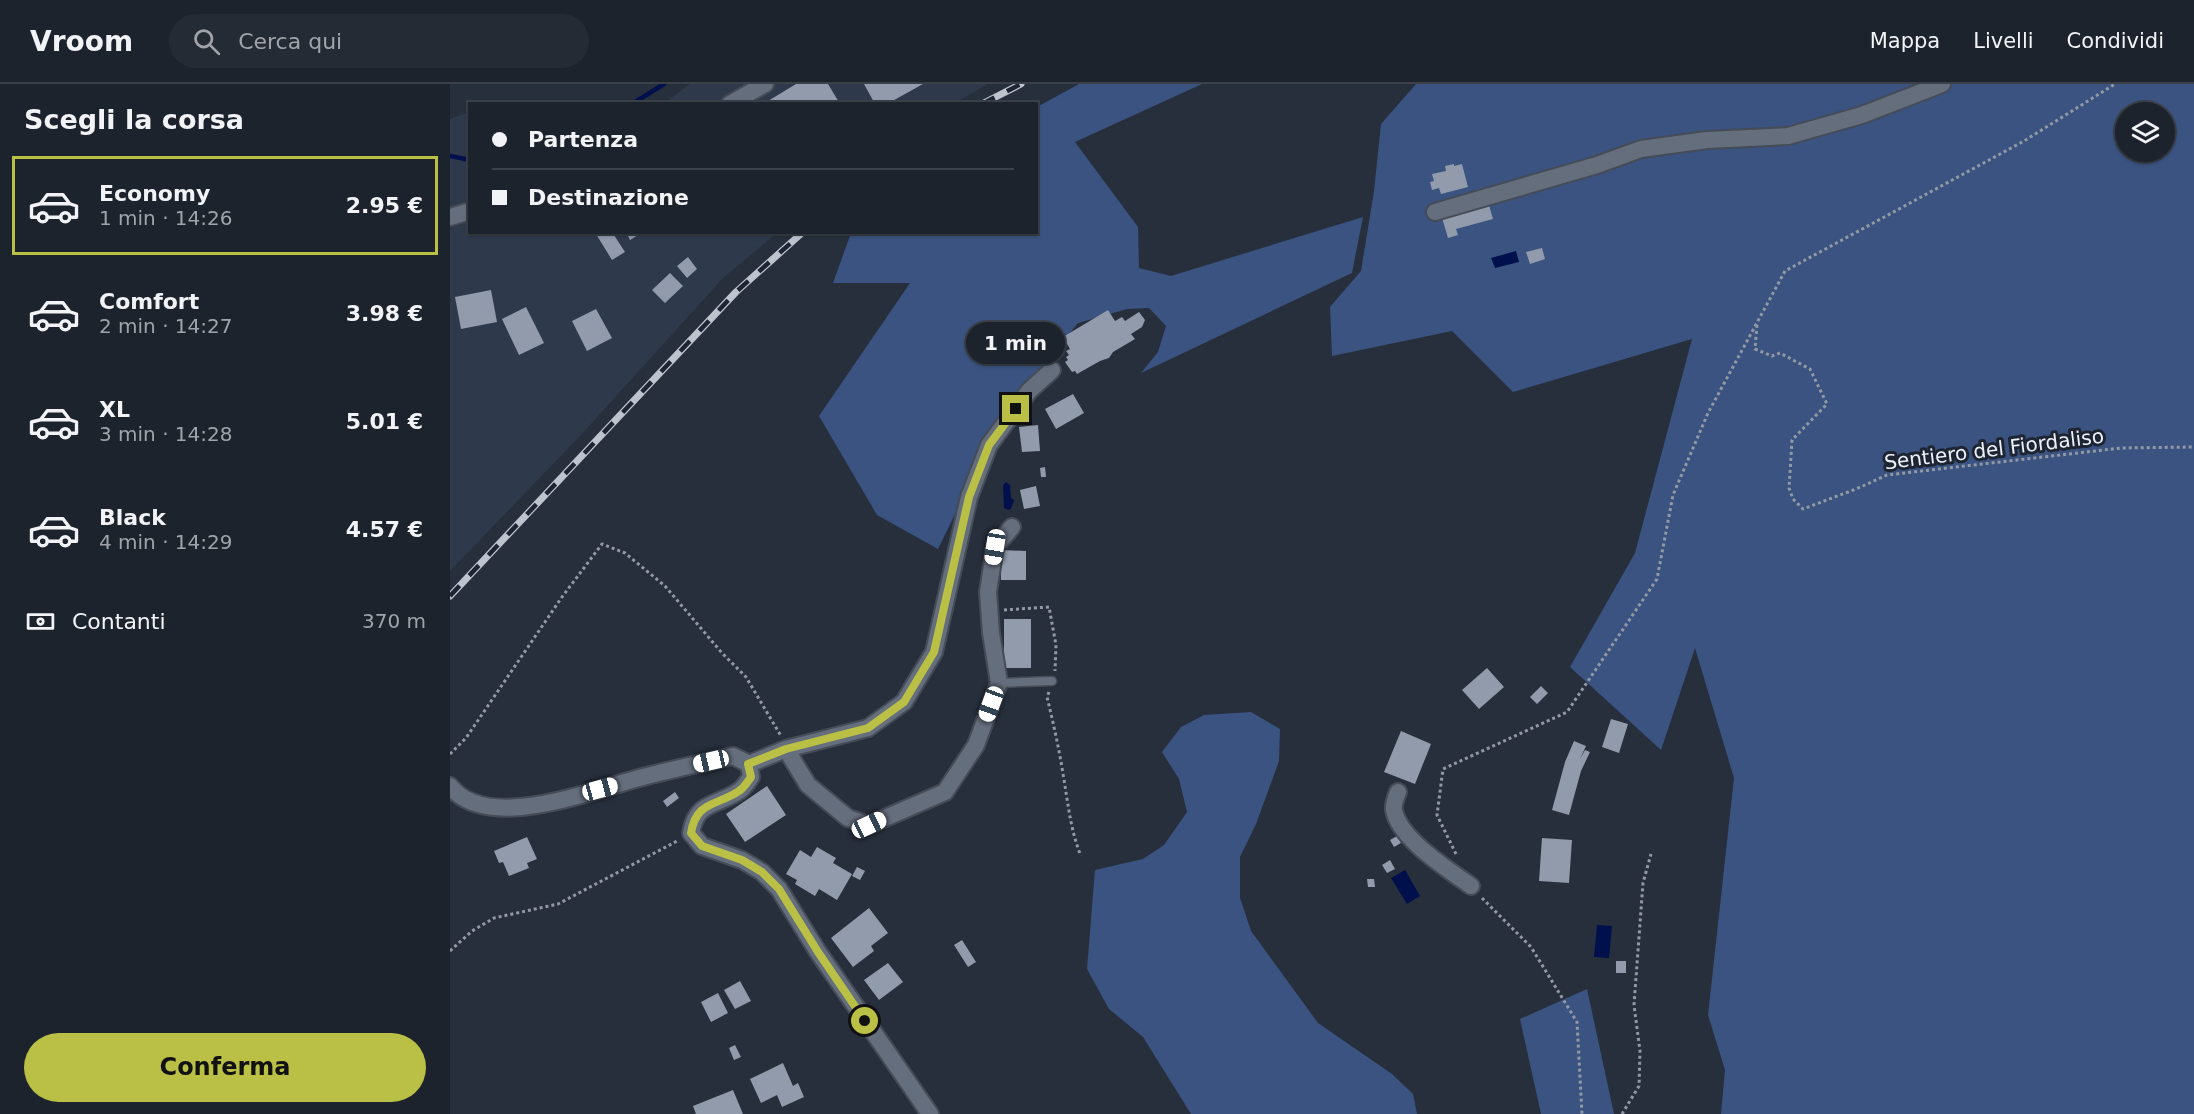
<!DOCTYPE html>
<html lang="it">
<head>
<meta charset="utf-8">
<style>
	body { margin:0; font-family:"DejaVu Sans",sans-serif; background:#252b35; color:#f1f3f6; height:100vh; display:flex; flex-direction:column; font-size:22px; white-space:nowrap }
	* { box-sizing:border-box; margin:0 }
	p { font-size:20px; color:#a0a4aa }
	.icon { flex:none; width:33px; height:33px; fill:none; stroke:currentColor; stroke-width:2; stroke-linecap:round; stroke-linejoin:round }
	.map { position:relative; flex:1; overflow:hidden }
	.drawer { display:flex; flex-direction:column; background:#1d232d; width:450px }
	.drawer>* { flex:none }
	.hud { position:absolute; left:18px; top:18px; width:570px; height:132px; border-radius:0px; box-shadow:0 2px 4px #0004,0 0 0 2px #3b4049; display:grid; align-content:center; height:132px; padding:0 24px; background:#1d232d }
	.buttons { position:absolute; left:1665px; top:18px; display:grid; gap:12px }
	.buttons a { display:grid; place-items:center; width:60px; height:60px; border-radius:50%; background:#1d232d; box-shadow:0 2px 4px #0004,0 0 0 2px #3b4049; font-size:30px }
	.end { position:absolute; width:27px; height:27px; margin:-14px; border:8px solid #bac045; background:#111; box-shadow:0 0 0 3px #111 }
	.from { border-radius:50% }
	.bubble { position:absolute; height:42px; border-radius:21px; background:#1d232d; box-shadow:0 2px 4px #0004,0 0 0 2px #3b4049; font-size:20px; font-weight:700; line-height:42px; text-align:center }
	.car { position:absolute; width:18px; height:36px; margin:-18px -9px; border-radius:8px; box-shadow:0 0 4px 2px #0007; background:linear-gradient(#fff 24%,#345 0 40%,#fff 0 76%,#345 0 86%,#fff 0) }
	.hud b { display:flex; align-items:center; gap:21px; height:57px; font-size:22px }
	.hud b+b { border-top:2px solid #3b4049 }
	.hud i { width:15px; height:15px; background:#f1f3f6 }
	ul { padding:0; list-style:none }
	li { display:flex; align-items:center; gap:18px; height:99px; margin:0 12px 9px; padding:0 12px; border:3px solid transparent; border-radius:0px }
	li div { flex:1 }
	li b { display:block; font-size:22px }
	li em { font-style:normal; font-weight:700 }
	li.active { border-color:#bac045 }
	li>.icon { width:54px; height:54px; stroke-width:1.5 }
	h2 { padding:0 24px; font-size:27px; line-height:72px }
	.pay { display:flex; align-items:center; gap:15px; height:66px; padding:0 24px; font-size:22px }
	.pay p { margin-inline-start:auto }
	.button { display:flex; gap:12px; margin-top:auto; padding:12px 24px }
	.button a { flex:1; height:69px; border-radius:36px; background:#bac045; color:#111; font-size:24px; font-weight:700; line-height:69px; text-align:center }
	header { display:flex; align-items:center; gap:36px; box-sizing:border-box; height:84px; padding:0 30px; background:#1d232d; border-bottom:2px solid #3b4049 }
	header strong { font-size:28px }
	nav { display:flex; gap:33px; margin-inline-start:auto; font-size:21px }
	.search { width:420px; height:54px; background:#252b35; display:flex; align-items:center; gap:15px; box-sizing:border-box; padding:0 21px; border-radius:33px; color:#a0a4aa; font-size:22px }
	main { display:flex; flex:1; min-height:0 }
	.map>svg:first-child { display:block }
</style>
</head>
<body>
<header>
<strong>Vroom</strong>
<div class="search"><svg class="icon" aria-label="search" viewBox="0 0 24 24"><circle cx="10" cy="10" r="6"/><path d="M15 15l6 6"/></svg>Cerca qui</div>
<nav><a>Mappa</a><a>Livelli</a><a>Condividi</a></nav>
</header>
<main>
<section class="drawer">
<h2>Scegli la corsa</h2>
<ul>
<li class="active"><svg class="icon" aria-label="car" viewBox="0 0 24 24"><path d="M5 17H2v-5l4-1 3-4h7l3 4 3 1v5h-3M9 17h6M6 11h13"/><circle cx="7" cy="17" r="2"/><circle cx="17" cy="17" r="2"/></svg><div><b>Economy</b><p>1 min · 14:26</p></div><em>2.95 €</em></li>
<li><svg class="icon" aria-label="car" viewBox="0 0 24 24"><path d="M5 17H2v-5l4-1 3-4h7l3 4 3 1v5h-3M9 17h6M6 11h13"/><circle cx="7" cy="17" r="2"/><circle cx="17" cy="17" r="2"/></svg><div><b>Comfort</b><p>2 min · 14:27</p></div><em>3.98 €</em></li>
<li><svg class="icon" aria-label="car" viewBox="0 0 24 24"><path d="M5 17H2v-5l4-1 3-4h7l3 4 3 1v5h-3M9 17h6M6 11h13"/><circle cx="7" cy="17" r="2"/><circle cx="17" cy="17" r="2"/></svg><div><b>XL</b><p>3 min · 14:28</p></div><em>5.01 €</em></li>
<li><svg class="icon" aria-label="car" viewBox="0 0 24 24"><path d="M5 17H2v-5l4-1 3-4h7l3 4 3 1v5h-3M9 17h6M6 11h13"/><circle cx="7" cy="17" r="2"/><circle cx="17" cy="17" r="2"/></svg><div><b>Black</b><p>4 min · 14:29</p></div><em>4.57 €</em></li>
</ul>
<div class="pay"><svg class="icon" aria-label="cash" viewBox="0 0 24 24"><path d="M3 7h18v10H3z"/><circle cx="12" cy="12" r="2"/></svg>Contanti<p>370 m</p></div>
<div class="button"><a>Conferma</a></div>
</section>
<div class="map">
<svg width="1744" height="1030" viewBox="0 0 1744 1030">
	<rect width="100%" height="100%" fill="#272f3c"/>
	<!-- built -->
	<path fill="#2f394c" d="M240,0H538L505,19L213,20Z
		M19,28L20,148L327,149L274,193L130,352L0,487V35Z"/>
	<!-- green -->
	<path fill="#3a5380" fill-rule="evenodd" d="M629,0H752L625,58L688,143L689,184L721,192L913,133L902,189L691,289L708,268L716,242L699,224L677,225L628,239L552,334L488,465L427,431L369,332L460,199H383L401,149L586,148L587,23Z
		M966,0H1744V1030H1271L1275,986L1258,931L1284,694L1245,564L1211,666L1120,583L1185,469L1242,255L1063,308L1002,247L882,272L880,223L911,187L924,107L931,40ZM1676,28H1714V68H1676Z
		M801,628L830,645L829,677L806,740L790,773V814L801,847L868,939L942,990L963,1010L967,1030H741L693,953L659,925L637,885L645,786L693,775L714,761L737,728L729,695L712,668L731,643L754,631Z
		M1137,905L1164,1030H1091L1070,935Z"/>
	<!-- water -->
	<path fill="#00104d" d="M1066,167L1069,178L1045,184L1041,174Z
		M556,398L560,401L561,414L564,416L561,425L558,426L554,424L553,401Z
		M955,786L970,812L957,820L941,794Z
		M1147,841L1162,842L1159,874L1144,873Z"/>
	<g fill="none" stroke-linecap="round" stroke-linejoin="round">
		<!-- stream -->
		<path stroke="#00104d" stroke-width="4.5" d="M182,20L214,0
			M0,72L20,76"/>
	</g>
	<!-- building -->
	<path fill="#919bab" d="M346,0H378L390,20H320L318,17Z
		M414,0H473L437,20H425Z
		M1004,80V82L1012,80L1018,103L991,110L989,104L982,106L980,98L984,97L982,90L996,87L995,82Z
		M1037,114L1043,135L1006,145L1008,151L998,154L990,127Z
		M149,148H162L175,168L162,176L146,150Z
		M176,148H193L180,156Z
		M1092,164L1095,175L1080,180L1076,168Z
		M238,173L247,185L237,194L227,182Z
		M220,189L233,202L215,219L202,206Z
		M41,206L47,238L11,245L5,213Z
		M76,223L94,259L69,271L52,235Z
		M146,225L162,254L137,267L122,237Z
		M658,226L665,237L672,233L675,237L689,228L695,236L692,243L681,250L685,255L663,268L659,274L650,277L627,290L625,287L622,288L615,278L618,276L616,273L619,271L616,267L620,265L613,253Z
		M623,310L634,329L606,345L595,325Z
		M588,341L590,367L572,368L569,343Z
		M595,383L596,393H591L590,384Z
		M586,402L590,422L574,425L570,406Z
		M551,466L576,467V496H551Z
		M554,535H581V584H554Z
		M1037,584L1054,603L1029,625L1012,606Z
		M1091,602L1098,609L1087,620L1080,613Z
		M1161,635L1178,640L1169,669L1152,663Z
		M951,647L981,660L965,700L934,688Z
		M1124,657L1136,662L1130,675L1135,666L1140,668L1131,687L1119,731L1102,726L1115,678Z
		M317,702L336,731L295,758L276,730Z
		M225,708L229,714L217,723L213,717Z
		M947,752L951,759L944,763L940,756Z
		M77,753L87,775L77,779L79,784L59,792L53,778L49,779L44,767Z
		M1092,754L1122,756L1119,799L1089,797Z
		M367,763L386,774L383,779L402,790L387,816L369,805L365,812L345,800L347,796L336,790L350,766L361,773Z
		M940,776L945,785L937,789L932,781Z
		M407,783L415,787L410,796L402,792Z
		M917,795H924L925,803H918Z
		M419,824L438,849L421,862L424,867L403,883L381,854Z
		M512,856L526,878L518,883L504,861Z
		M1166,877H1176V889H1166Z
		M438,879L453,898L429,916L414,896Z
		M290,897L301,917L285,925L274,906Z
		M268,909L278,929L261,938L251,918Z
		M285,961L291,973L284,976L279,964Z
		M333,979L343,1002L348,999L354,1013L332,1023L327,1011L311,1019L300,995Z
		M283,1006L293,1030H246L243,1022Z"/>
	<g fill="none" stroke-linecap="round" stroke-linejoin="round">
		<defs>
			<path id="lane" d="M549,599L602,597"/>
			<path id="street" d="M280,20L315,0
				M985,128L1147,81L1191,65L1257,56L1338,52L1412,31L1492,0
				M0,133L20,127
				M336,665L358,701L398,734L419,741L495,708L526,661L549,599L541,549L538,508L545,463L562,443
				M299,680L336,665L418,644L454,618L484,568L519,413L539,361L579,307L602,286
				M0,702C37,750 145,705 193,693C223,685 253,679 283,672L299,680L301,693C298,697 294,704 289,707C267,722 246,717 241,749L252,762L292,776L312,788L329,805L368,868L480,1030
				M948,708C946,713 943,721 944,726C949,755 999,786 1021,802"/>
		</defs>
		<!-- lane casing -->
		<use href="#lane" stroke="#454b57" stroke-width="11"/>
		<!-- street casing -->
		<use href="#street" stroke="#454b57" stroke-width="20"/>
		<!-- path -->
		<path stroke="#9399a4" stroke-width="3" stroke-dasharray="3 3" stroke-linecap="butt" d="M1307,241L1305,265L1322,272L1330,269L1360,285L1377,320L1342,356L1339,404L1343,415L1353,425L1406,405L1437,391L1671,364L1744,363
			M554,526L599,523L606,561L605,587
			M599,608L597,613C603,638 609,664 613,690C618,718 620,745 631,772
			M0,670L16,654L112,513L152,460L175,469L215,502L272,569L296,593L331,652
			M1006,770L987,731L993,685L1117,628L1207,495L1223,411L1258,329L1335,187L1574,57L1665,0
			M1032,814L1081,863L1127,938L1132,1030
			M0,867L22,847L44,834L108,820L229,756
			M1172,1030L1189,1002L1190,967L1184,921L1193,799L1201,770"/>
		<!-- lane -->
		<use href="#lane" stroke="#656e7d" stroke-width="8"/>
		<!-- street -->
		<use href="#street" stroke="#656e7d" stroke-width="16"/>
		<defs>
			<path id="rail" d="M532,20L571,0
				M0,512L286,208L353,148"/>
		</defs>
		<!-- rail casing -->
		<use href="#rail" stroke="#bec4ce" stroke-width="7"/>
		<!-- rail -->
		<use href="#rail" stroke="#1e2532" stroke-width="4.5" stroke-dasharray="14" stroke-linecap="butt"/>
	</g>
	<g fill="none" stroke-linecap="round" stroke-linejoin="round">
		<!-- route -->
		<path stroke="#bac045" stroke-width="8" d="M415,937L368,868L329,805L312,788L292,776L252,762L241,749C246,717 267,722 289,707C294,704 298,697 301,693L298,680L336,665L418,644L454,618L484,568L519,413L539,361L566,325"/>
	</g>
	<g text-anchor="middle" stroke-width="6" stroke-linejoin="round" paint-order="stroke">
		<!-- street labels -->
		<g font-size="20" fill="#ecf1fa" stroke="#1e2532">
			<text transform="translate(1544 365) rotate(-7)" y="7">Sentiero del Fiordaliso</text>
		</g>
	</g>
</svg>
<div class="buttons">
<a><svg class="icon" aria-label="layers" viewBox="0 0 24 24"><path d="M12 4l9 5-9 5-9-5zM3 14l9 5 9-5"/></svg></a>
</div>
<i class="end from" style="left:415px;top:937px"></i>
<i class="end" style="left:566px;top:325px"></i>
<div class="bubble" style="left:516px;top:238px;width:99px">1 min</div>
<i class="car" style="left:545px;top:463px;rotate:189deg"></i>
<i class="car" style="left:541px;top:620px;rotate:200deg"></i>
<i class="car" style="left:261px;top:677px;rotate:257deg"></i>
<i class="car" style="left:150px;top:705px;rotate:75deg"></i>
<i class="car" style="left:419px;top:741px;rotate:65deg"></i>
<div class="hud">
<b><i class="from"></i>Partenza</b>
<b><i></i>Destinazione</b>
</div>
</div>
</main>
</body>
</html>
